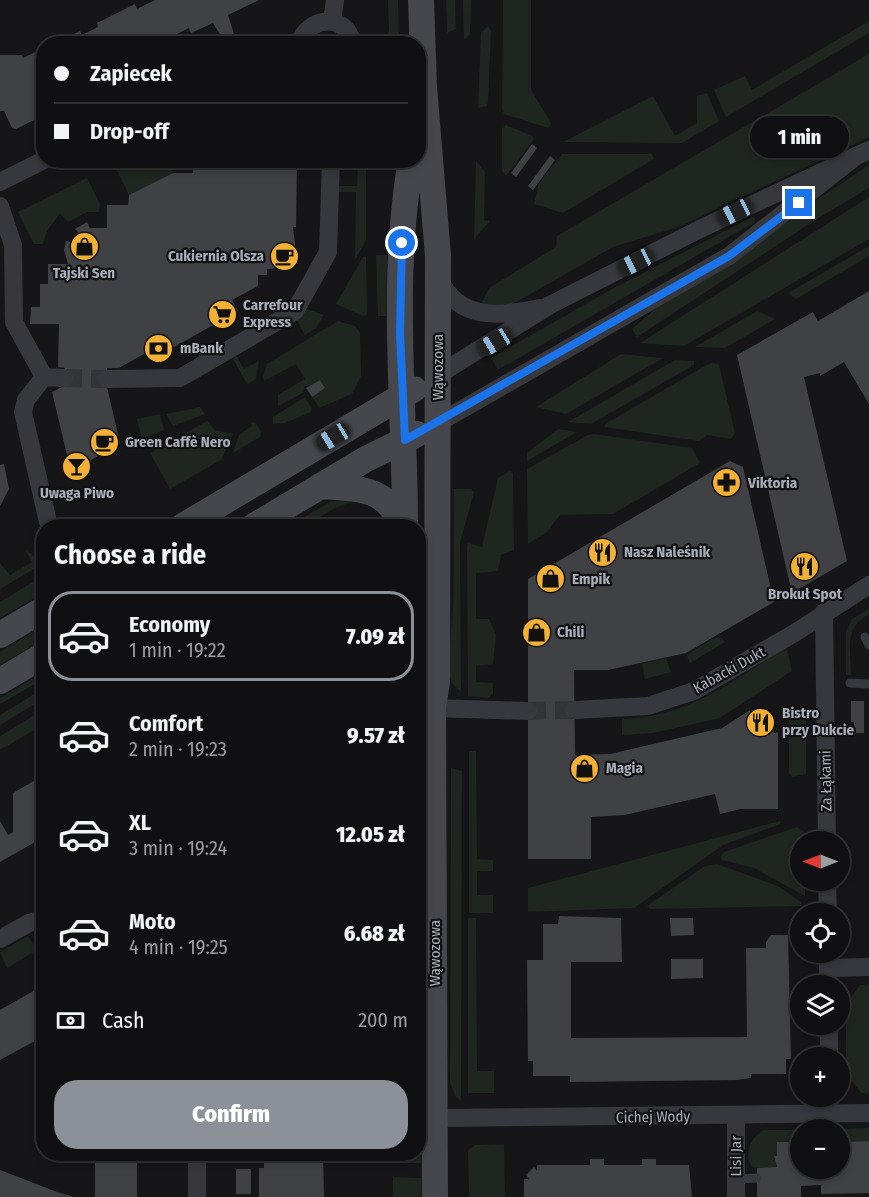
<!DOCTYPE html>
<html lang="en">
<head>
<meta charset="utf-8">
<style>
	body { margin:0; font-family:"Fira Sans Condensed",sans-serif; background:#1e1e20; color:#f1f3f6; height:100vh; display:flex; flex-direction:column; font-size:22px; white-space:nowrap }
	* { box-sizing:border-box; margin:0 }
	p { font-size:20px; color:#9c9d9f }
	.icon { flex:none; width:33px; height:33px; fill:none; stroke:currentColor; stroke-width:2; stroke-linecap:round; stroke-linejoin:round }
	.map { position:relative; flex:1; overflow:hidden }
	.side { position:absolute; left:36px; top:519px; width:390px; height:642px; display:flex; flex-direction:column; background:#101012; border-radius:24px; box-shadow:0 3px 9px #0003,0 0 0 2px #303032 }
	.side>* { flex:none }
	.banner { position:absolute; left:36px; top:36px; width:390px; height:132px; border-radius:24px; box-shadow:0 3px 9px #0003,0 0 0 2px #303032; display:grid; align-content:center; height:132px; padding:0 18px; background:#101012 }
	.needle { width:39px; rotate:270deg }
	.tools { position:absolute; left:790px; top:831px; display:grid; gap:12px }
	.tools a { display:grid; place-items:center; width:60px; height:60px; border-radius:50%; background:#101012; box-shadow:0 3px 9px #0003,0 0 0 2px #303032; font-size:30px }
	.end { position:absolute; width:27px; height:27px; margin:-14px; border:8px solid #1a73e8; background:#fff; box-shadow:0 0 0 3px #fff }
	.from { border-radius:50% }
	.bubble { position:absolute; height:42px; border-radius:21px; background:#101012; box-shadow:0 3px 9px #0003,0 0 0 2px #303032; font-size:20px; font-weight:800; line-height:42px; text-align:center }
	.car { position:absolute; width:18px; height:36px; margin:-18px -9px; border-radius:8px; box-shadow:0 0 4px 2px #0007; background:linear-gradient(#222 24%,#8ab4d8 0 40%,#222 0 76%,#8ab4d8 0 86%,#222 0) }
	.banner b { display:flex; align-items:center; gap:21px; height:57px; font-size:22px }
	.banner b+b { border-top:2px solid #303032 }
	.banner i { width:15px; height:15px; background:#f1f3f6 }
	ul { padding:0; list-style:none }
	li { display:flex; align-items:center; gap:18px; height:90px; margin:0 12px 9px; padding:0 6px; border:3px solid transparent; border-radius:24px }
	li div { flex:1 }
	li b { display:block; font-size:22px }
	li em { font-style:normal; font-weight:800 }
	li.active { border-color:#8c9099 }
	li>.icon { width:54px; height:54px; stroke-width:1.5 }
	h2 { padding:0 18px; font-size:27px; line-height:72px }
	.pay { display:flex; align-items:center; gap:15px; height:66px; padding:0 18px; font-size:22px }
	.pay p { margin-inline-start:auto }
	.cta { display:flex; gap:12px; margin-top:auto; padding:12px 18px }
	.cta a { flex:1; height:69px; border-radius:24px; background:#8c9099; color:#fff; font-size:24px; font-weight:800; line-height:69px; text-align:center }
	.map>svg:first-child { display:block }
</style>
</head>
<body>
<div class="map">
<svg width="869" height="1197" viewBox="0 0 869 1197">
	<rect width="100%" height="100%" fill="#161618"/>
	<!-- green -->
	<path fill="#1e261f" d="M388,0H398L399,43H384L389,30Z
		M446,0H455L456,29L447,33Z
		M463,0H471L470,34L464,40Z
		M503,0H531V90L551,123L548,128L504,114L502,109Z
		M869,21V33L726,117L714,90L745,76L752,90Z
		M488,26L491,31L488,102L487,106L478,108L481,33Z
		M869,54V137L678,227L613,247L520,300L511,304H481L489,288L556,247L557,236Z
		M707,93L719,121L682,143L563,142L653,96L675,136L697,123V96Z
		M506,125L533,136L534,139L506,176L502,171V129Z
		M562,154H652L654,159L563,213L534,204L539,183Z
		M122,161H167L173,173L129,195L114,164Z
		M358,161H366V240L355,260L356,192H339V186H357Z
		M476,161L485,172L484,220L490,221L474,239Z
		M869,165V188L820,217L637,337L632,329L662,303Z
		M87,178L100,204L99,212H87L68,222L60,213L47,231L43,244H34L18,212Z
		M869,197V239L684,346L640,343Z
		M752,217L755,218V222L498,370L491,358L612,289Z
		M869,246V256L796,299L788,293Z
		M376,255H387L386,316H378Z
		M363,257H366L367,315L363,316L336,304Z
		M307,309L324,315L316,328L305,335L296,319Z
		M757,311L775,319L725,348L695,347Z
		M338,321L355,326L360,332L361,376L352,394L319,408L312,397L325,388L320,380L308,387L305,386L303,393L278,406V395L305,379L296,364L264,381L263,376L267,364Z
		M621,354L663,358L566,414L536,407Z
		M236,355L244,369L259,361L256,379L247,384L232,357Z
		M675,360L694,361V365L591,424L568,422Z
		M712,362L719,365L735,433L731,439L707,435L699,441L605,427V424Z
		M305,397L312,409L311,412L285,423L273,424V417Z
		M200,407L205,414L173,426L166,414Z
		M160,414L164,430L142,440L137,419Z
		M207,421L215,430L233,434L221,460L170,489L150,453Z
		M255,422L261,432L260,437L233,453L239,435L252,426L251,423Z
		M558,429L577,432L527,461V453Z
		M594,434L692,448L700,463L613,514L560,515L547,532L528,544L527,469L588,435Z
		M510,471L513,473L514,550L501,555L498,571L476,573V619H489L496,635L493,664L476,666V682L493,683V693L488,698L468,696L467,547L468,543L482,547L498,478Z
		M454,489H471L474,492L460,543L461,692L452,683L448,672L454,593Z
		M344,500L355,501L337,507L304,526H289L330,502Z
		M26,551L31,553L38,563L37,567L0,589V563L10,575L32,562Z
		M43,576V593L0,618V602Z
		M869,609V614C843,629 851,648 851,675H846V631L852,619Z
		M43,626V640L0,665V652Z
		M720,637L725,642L690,663L687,655L712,639Z
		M784,649L787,650L792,671L720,718L653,733L622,735V719C688,717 730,683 784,649Z
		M666,658L671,672L645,679L642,664Z
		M43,673V679L0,704V698Z
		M43,689V699L0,725V715Z
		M43,710V725L0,750V736Z
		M792,710H803L806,713V774L792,777L789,773V713Z
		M469,751H476L477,859L493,860V871H477V895H493V913H469Z
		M419,767L421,1091L419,1096L418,767Z
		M451,768L462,771L461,1101L456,1097L450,1083Z
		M780,821V824L723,845L634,908L528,912V888Z
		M797,827L806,833V841L801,842V880L805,881V896L754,868L722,860L720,857L724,852Z
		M717,864L778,886L801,902L802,906L650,909L647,906L705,866Z
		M468,918H476L477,1071H494V1093H468Z
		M28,936L37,950L7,968L0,952Z
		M860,985H869V1093H862L846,1075V1003Z
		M869,1128V1141L840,1142V1130L824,1129Z
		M765,1130H801V1142L777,1143V1156L774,1157L777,1167L753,1168C742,1156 751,1135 765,1130Z
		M419,1140L421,1163H393L395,1154H418Z
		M504,1144L505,1197H469L468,1150L475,1145Z
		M393,1177L421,1178V1197H393Z"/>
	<!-- building -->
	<path fill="#404145" d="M155,0H259L228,15L234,34L223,39L213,23L191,33L189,28L173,36L175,41L169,44H53L80,31L82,35L98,27L97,23L135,4L137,9Z
		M44,48V115L16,129L12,128L4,111H0V55H22L23,58Z
		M532,144L537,148L516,177L511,173Z
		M550,156L555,160L533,190L528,186Z
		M200,160H297L296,227H293L296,253L284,268L267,269V275H258V286L232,300L238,311L153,359L149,351L119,368H107V387L120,443L71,472L52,392L64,386L65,368L58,367L59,324H30L31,307H40V284H48V264H68L64,250L66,241L70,242L78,232L75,229L87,222L90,228H107V205H128L129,195L173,173H193L194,163Z
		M869,291V404L844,362L820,376V373L804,377L847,561L792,593L737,355L813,312L818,321Z
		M320,380L325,388L312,397L306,388Z
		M730,461L743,467L774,602L686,653L608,670H574L575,755L610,754L722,728L750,710L751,714L768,710L774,733L778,732V809H741L720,814L715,794L625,815L591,817V859H528V579Z
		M4,464L9,489L0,506V465Z
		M851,701H864V733H854V722H851Z
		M44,775V837L0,862V821L8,835L13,832V793Z
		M559,916L621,918L622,962H571V1038L747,1037L746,948H766V942L771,935H788L791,1059H786V1074H751V1078L737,1080L570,1082V1076H533V1061H528L527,960H543V924H558Z
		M670,918H693L694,935L671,936Z
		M671,959H703V978L671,979Z
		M44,985V1036L0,1060V1010Z
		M869,1141V1193L821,1194V1185L801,1186V1197H757V1168L777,1167L774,1156H777V1142H801V1168H840V1142Z
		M95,1154H137V1197H95Z
		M264,1154H323L324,1197H259V1168H264Z
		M590,1159H604V1165H642V1159H656V1165H689L692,1197H524V1179H529L526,1175L534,1167L537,1171V1165H590Z
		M236,1169H251V1194H236Z
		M0,1170L57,1192L74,1197H0Z"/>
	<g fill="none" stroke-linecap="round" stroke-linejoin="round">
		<!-- street-tunnel -->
		<path stroke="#333438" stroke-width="18" stroke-dasharray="18 9" stroke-linecap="butt" d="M64,378L107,379
			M528,711L574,710"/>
		<!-- lane -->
		<path stroke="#37383d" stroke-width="9" d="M865,637L869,645
			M850,683L869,684
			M736,1179L757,1178"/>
		<!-- street -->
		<path stroke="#37383d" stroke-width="18" d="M332,21L335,0
			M299,44C308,16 346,12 353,44
			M0,182L44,160
			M0,206L13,245L14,322L44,377
			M439,279C460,322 500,316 540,308
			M438,375L550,305L700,229L869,150
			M107,379L180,378L295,311L328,252L331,160
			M438,423L729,256L855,157
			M48,522L23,412L26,400L44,377L64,378
			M824,612L827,842
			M433,708L528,711
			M574,710L648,706L694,691L793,634L869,585
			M827,880L828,914
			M0,939L29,923L44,918
			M828,952V986
			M828,968L869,967
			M829,1024V1058
			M736,1116V1197
			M436,1118L869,1113
			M197,1197V1154"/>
		<!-- secondary -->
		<path stroke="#45474d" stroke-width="26" d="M421,0L424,87L438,256L437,681L433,708L435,1197
			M320,486C359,489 386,486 402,526
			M183,526L414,389
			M254,526L366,459L417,434
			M405,526C405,405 390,281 411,160
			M0,635L44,609
			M418,643L425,682
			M0,681L44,655"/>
	</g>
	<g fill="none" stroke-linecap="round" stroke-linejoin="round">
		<!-- route -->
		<path stroke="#1a73e8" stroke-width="8" d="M402,243L400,333L405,440L729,256L799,203"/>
	</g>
	<!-- icons -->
	<defs>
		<symbol id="shop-disc" viewBox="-11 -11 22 22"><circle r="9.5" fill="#f2b134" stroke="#111113"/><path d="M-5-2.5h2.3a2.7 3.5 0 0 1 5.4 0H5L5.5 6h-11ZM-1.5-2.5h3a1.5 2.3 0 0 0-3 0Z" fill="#111"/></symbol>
		<symbol id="cafe-disc" viewBox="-11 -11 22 22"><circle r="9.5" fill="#f2b134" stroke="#111113"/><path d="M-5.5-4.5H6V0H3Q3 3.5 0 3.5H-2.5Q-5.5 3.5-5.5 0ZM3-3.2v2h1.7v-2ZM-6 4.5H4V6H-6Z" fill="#111"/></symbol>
		<symbol id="supermarket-disc" viewBox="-11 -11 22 22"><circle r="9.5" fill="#f2b134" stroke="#111113"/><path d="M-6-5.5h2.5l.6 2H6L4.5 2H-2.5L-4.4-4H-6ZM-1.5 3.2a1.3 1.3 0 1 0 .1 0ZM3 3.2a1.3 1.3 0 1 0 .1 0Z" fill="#111"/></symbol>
		<symbol id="bank-disc" viewBox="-11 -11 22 22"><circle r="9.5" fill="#f2b134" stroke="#111113"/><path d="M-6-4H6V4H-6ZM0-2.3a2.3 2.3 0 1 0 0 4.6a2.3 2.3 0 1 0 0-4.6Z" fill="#111"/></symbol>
		<symbol id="bar-disc" viewBox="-11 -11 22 22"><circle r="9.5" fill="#f2b134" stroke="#111113"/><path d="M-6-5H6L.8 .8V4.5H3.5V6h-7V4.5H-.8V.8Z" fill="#111"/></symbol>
		<symbol id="pharmacy-disc" viewBox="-11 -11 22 22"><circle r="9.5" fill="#f2b134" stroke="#111113"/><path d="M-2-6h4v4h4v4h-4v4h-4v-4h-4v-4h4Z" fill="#111"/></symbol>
		<symbol id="restaurant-disc" viewBox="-11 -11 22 22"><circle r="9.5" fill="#f2b134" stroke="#111113"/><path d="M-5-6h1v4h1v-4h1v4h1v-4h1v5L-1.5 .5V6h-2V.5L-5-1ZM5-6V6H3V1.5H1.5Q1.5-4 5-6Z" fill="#111"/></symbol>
	</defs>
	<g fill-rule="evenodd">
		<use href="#shop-disc" x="68" y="230" width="33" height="33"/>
		<use href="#cafe-disc" x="268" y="240" width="33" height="33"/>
		<use href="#supermarket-disc" x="206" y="298" width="33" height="33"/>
		<use href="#bank-disc" x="142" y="332" width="33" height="33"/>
		<use href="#cafe-disc" x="88" y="426" width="33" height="33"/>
		<use href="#bar-disc" x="60" y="450" width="33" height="33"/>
		<use href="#pharmacy-disc" x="710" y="466" width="33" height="33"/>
		<use href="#restaurant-disc" x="586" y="536" width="33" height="33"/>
		<use href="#restaurant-disc" x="788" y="550" width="33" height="33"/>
		<use href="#shop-disc" x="534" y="562" width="33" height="33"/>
		<use href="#shop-disc" x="520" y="616" width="33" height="33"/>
		<use href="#restaurant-disc" x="744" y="706" width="33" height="33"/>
		<use href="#shop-disc" x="568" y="752" width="33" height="33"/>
	</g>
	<g text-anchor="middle" stroke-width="4.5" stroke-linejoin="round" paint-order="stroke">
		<!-- poi labels -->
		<g font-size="15" font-weight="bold" fill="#a8adb8" stroke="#111113" text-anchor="start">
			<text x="264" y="261" text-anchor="end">Cukiernia Olsza</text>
			<text x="84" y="278" text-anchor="middle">Tajski Sen</text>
			<text x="243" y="310">Carrefour<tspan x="243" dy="17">Express</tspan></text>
			<text x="180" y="353">mBank</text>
			<text x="125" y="447">Green Caffè Nero</text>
			<text x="748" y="488">Viktoria</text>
			<text x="77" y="498" text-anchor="middle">Uwaga Piwo</text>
			<text x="624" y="557">Nasz Naleśnik</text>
			<text x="572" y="584">Empik</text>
			<text x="805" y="599" text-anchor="middle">Brokuł Spot</text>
			<text x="557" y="637">Chili</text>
			<text x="782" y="718">Bistro<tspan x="782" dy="17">przy Dukcie</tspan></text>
			<text x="606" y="773">Magia</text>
		</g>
		<!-- street labels -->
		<g font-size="15" fill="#a8adb8" stroke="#111113">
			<text transform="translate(438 367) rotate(-90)" y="5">Wąwozowa</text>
			<text transform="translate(729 670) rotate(-29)" y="5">Kabacki Dukt</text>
			<text transform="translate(826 781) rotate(-91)" y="5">Za Łąkami</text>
			<text transform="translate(435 953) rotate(-90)" y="5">Wąwozowa</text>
			<text transform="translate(653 1117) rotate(-1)" y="5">Cichej Wody</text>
			<text transform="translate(736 1156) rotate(-90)" y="5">Lisi Jar</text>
		</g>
	</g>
</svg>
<div class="tools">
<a><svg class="needle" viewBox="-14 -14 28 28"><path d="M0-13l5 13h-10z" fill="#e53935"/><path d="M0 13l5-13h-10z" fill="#9c9d9f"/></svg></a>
<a><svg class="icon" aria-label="locate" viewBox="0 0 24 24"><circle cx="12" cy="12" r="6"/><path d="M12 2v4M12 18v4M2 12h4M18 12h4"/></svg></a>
<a><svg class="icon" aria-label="layers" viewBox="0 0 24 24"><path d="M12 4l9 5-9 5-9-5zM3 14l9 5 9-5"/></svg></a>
<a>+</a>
<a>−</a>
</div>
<i class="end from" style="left:402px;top:243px"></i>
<i class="end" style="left:799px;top:203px"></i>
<div class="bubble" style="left:750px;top:116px;width:99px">1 min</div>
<i class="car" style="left:735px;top:212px;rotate:244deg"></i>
<i class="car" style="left:636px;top:262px;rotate:243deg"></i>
<i class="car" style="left:495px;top:342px;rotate:239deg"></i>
<i class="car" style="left:333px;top:437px;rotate:239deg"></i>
<div class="banner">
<b><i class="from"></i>Zapiecek</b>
<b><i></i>Drop-off</b>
</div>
<section class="side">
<h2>Choose a ride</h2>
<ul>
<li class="active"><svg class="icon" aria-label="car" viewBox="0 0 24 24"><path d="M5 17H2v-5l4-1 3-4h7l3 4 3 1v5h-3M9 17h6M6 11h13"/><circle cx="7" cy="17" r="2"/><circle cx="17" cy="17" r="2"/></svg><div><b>Economy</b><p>1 min · 19:22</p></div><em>7.09 zł</em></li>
<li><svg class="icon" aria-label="car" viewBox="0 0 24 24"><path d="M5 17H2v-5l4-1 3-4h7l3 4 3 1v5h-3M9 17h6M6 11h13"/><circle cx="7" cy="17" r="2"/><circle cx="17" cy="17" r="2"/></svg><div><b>Comfort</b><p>2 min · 19:23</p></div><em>9.57 zł</em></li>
<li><svg class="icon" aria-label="car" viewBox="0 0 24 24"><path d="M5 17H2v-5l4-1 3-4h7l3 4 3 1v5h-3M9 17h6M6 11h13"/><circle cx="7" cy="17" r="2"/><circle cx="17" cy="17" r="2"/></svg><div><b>XL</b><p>3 min · 19:24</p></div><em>12.05 zł</em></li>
<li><svg class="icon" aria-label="car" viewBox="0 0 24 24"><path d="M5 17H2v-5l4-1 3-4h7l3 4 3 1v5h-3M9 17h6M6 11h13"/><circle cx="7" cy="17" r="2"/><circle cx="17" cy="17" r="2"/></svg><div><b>Moto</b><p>4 min · 19:25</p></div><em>6.68 zł</em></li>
</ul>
<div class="pay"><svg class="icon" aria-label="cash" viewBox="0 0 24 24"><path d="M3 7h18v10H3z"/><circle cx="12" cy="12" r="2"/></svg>Cash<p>200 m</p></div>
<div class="cta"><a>Confirm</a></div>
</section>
</div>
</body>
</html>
